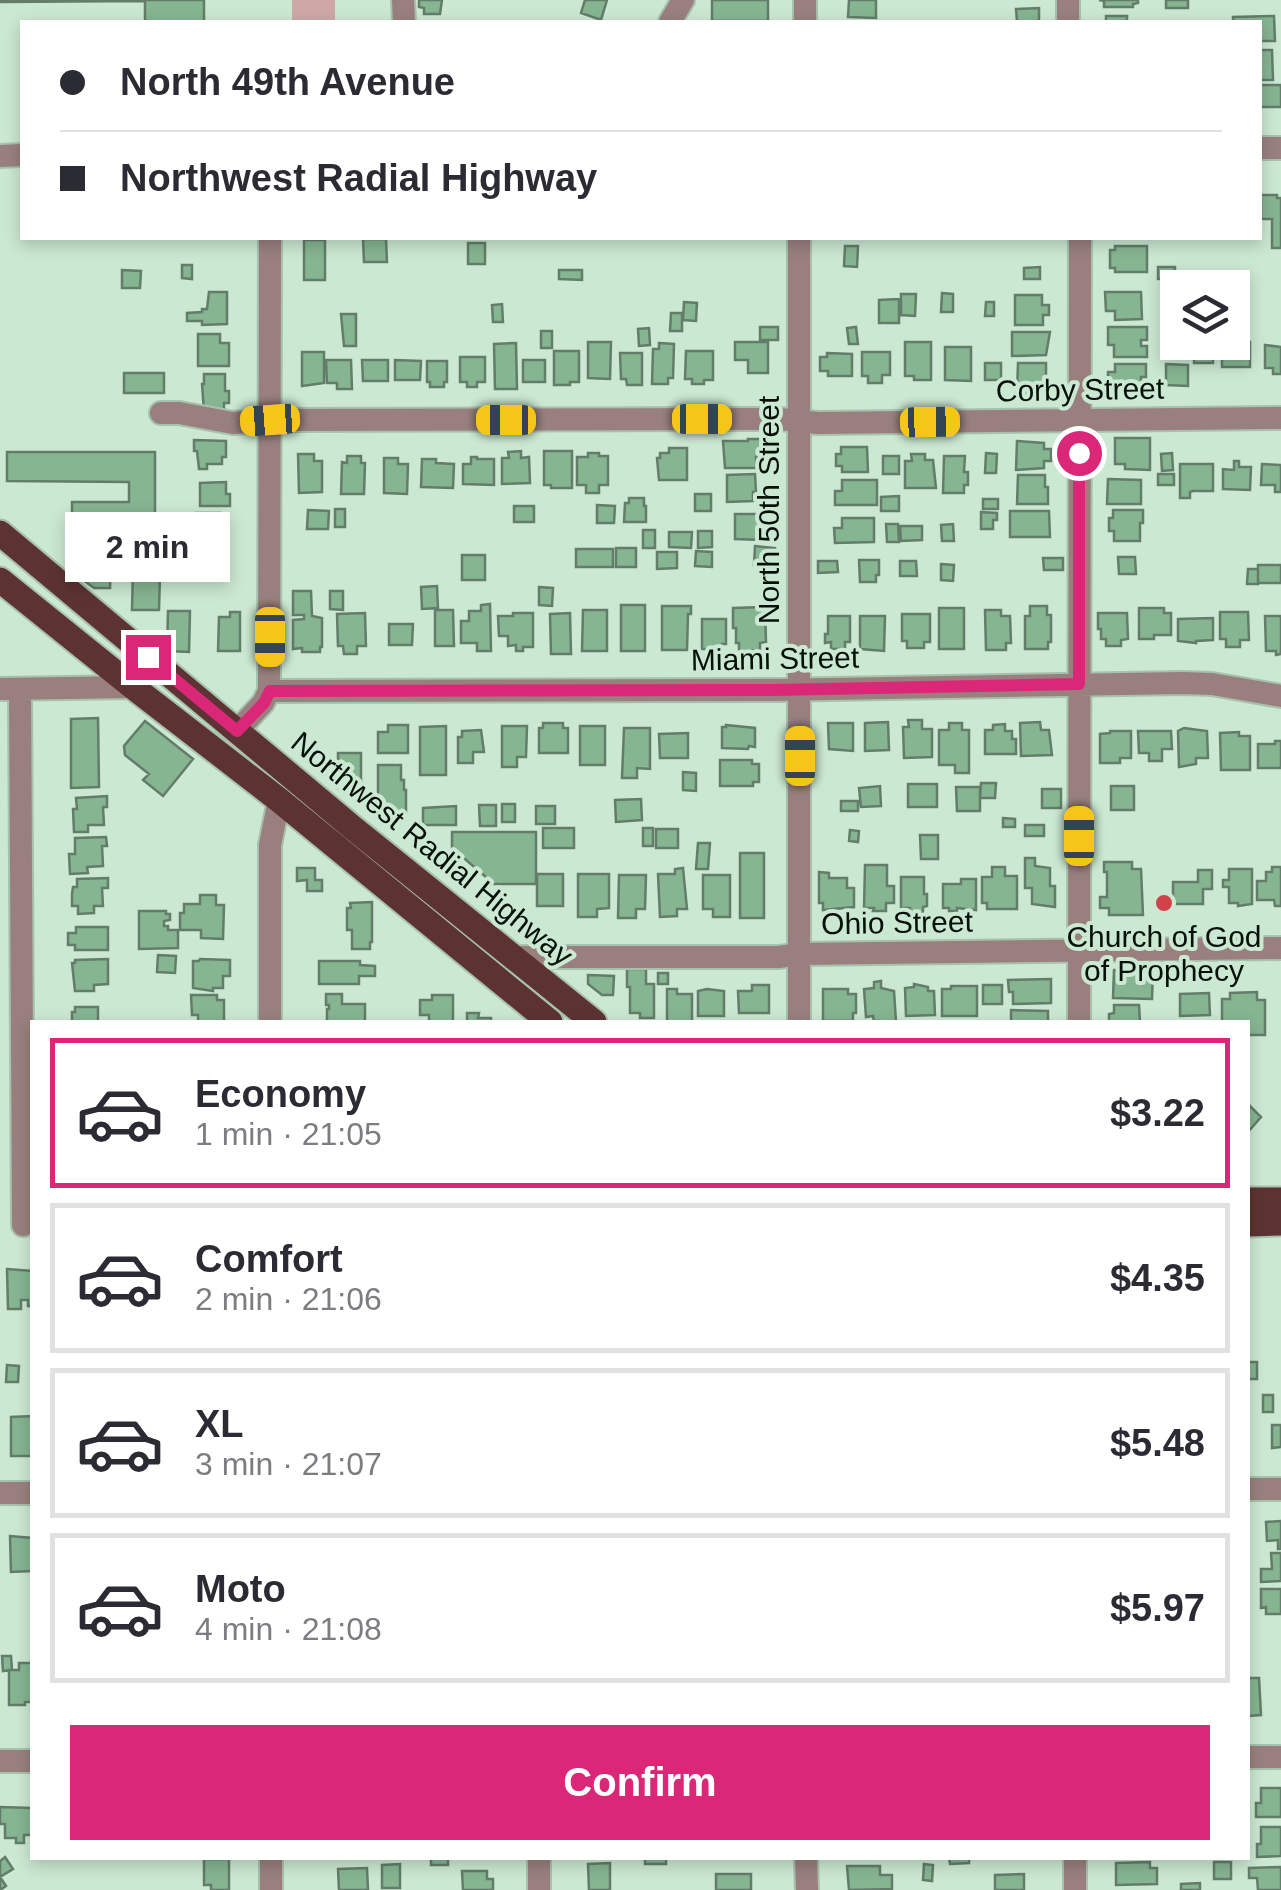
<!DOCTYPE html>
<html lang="en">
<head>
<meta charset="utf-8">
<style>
	body { margin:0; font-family:Arial,sans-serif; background:#f7f7f7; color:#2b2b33; height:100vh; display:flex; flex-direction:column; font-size:38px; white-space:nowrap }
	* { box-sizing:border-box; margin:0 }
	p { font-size:32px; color:#7c7c81 }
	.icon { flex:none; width:55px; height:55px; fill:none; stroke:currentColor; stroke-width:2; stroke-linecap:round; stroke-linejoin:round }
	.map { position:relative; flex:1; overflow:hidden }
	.side { position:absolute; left:30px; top:1020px; width:1220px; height:840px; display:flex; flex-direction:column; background:#fff; border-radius:0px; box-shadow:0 5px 15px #0003 }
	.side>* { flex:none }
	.hud { position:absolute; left:20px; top:20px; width:1242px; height:220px; border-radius:0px; box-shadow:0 5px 15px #0003; display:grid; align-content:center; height:220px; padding:0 40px; background:#fff }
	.tools { position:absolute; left:1160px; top:270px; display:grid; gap:20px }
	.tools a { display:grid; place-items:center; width:90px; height:90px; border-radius:0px; background:#fff; box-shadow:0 5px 15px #0003; font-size:50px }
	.end { position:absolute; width:45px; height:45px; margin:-22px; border:12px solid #db2777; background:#fff; box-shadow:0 0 0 5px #fff }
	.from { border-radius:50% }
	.bubble { position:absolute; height:70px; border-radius:0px; background:#fff; box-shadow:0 5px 15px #0003; font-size:32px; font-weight:700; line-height:70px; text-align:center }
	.car { position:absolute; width:30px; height:60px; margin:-30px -15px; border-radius:12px; box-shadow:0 0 8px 2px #0007; background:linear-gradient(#f5c518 24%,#345 0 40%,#f5c518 0 76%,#345 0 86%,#f5c518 0) }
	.hud b { display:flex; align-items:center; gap:35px; height:95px; font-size:38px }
	.hud b+b { border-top:2px solid #e1e1e2 }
	.hud i { width:25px; height:25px; background:#2b2b33 }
	ul { padding:18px 0 0; list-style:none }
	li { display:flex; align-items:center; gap:30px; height:150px; margin:0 20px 15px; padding:0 20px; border:5px solid #e1e1e2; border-radius:0px }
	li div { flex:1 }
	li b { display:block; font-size:38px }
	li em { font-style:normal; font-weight:700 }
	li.current { border-color:#db2777 }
	li>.icon { width:90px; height:90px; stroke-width:1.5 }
	.action { display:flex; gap:20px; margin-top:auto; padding:20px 40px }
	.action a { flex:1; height:115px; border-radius:0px; background:#db2777; color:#fff; font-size:40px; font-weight:700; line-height:115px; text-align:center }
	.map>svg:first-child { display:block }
</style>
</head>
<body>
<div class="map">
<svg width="1281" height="1890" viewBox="0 0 1281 1890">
	<rect width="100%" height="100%" fill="#cbe8d2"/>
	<!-- green -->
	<path fill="#cfa8a6" d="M292,0H352H335V22H292Z"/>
	<!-- building -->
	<path fill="#86b592" stroke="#637d6a" stroke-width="2.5" d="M0,0H204V22H145V1L0,2Z
		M419,0H442L440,14H424V8L419,7Z
		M585,0H607L601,20L581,13Z
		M712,0H768V21H712Z
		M849,0H876V18L848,17Z
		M1099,0H1138V3L1133,4V7H1104V1Z
		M1166,0H1188V8H1166Z
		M1039,8V22H1017L1016,9Z
		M1106,16H1127V22H1106Z
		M1274,16L1275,41H1260V22H1233V17Z
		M1260,50H1272L1273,80H1260Z
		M1260,85H1281V107H1260Z
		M1261,195H1277V198H1281V248H1272V219H1261Z
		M363,239H386L387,262H364Z
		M304,240H325V280H304Z
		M468,243H485V264H468Z
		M845,246H858L857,267L844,266Z
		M1115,246H1147V272H1115V268H1110V250H1115Z
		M182,265H192V279L182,278Z
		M1040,267V279H1024V268Z
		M1158,267H1175V279H1158Z
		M122,270L141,271L140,288H122Z
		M559,270H582V280L559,279Z
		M209,292H227V324L202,325V321H187V313L202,312V309H207Z
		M1105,292H1141L1142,319L1115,320V311H1106Z
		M942,293L953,294V312H941Z
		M901,294H916L915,316L901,315Z
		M1015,295H1042V305H1049V315H1043V325H1015Z
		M899,299V323H879V300Z
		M684,302L697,303L696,321L683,320Z
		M986,302H994V316H985Z
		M502,304L503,322H493L492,305Z
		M671,313H682V331H670Z
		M341,314H356V346H344Z
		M760,327H778V340H760Z
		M856,327L858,344H849L847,328Z
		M1108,327H1147V340H1141V346H1147V357H1114V345H1108Z
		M649,328L650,345L639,346L638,329Z
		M541,331H552V348H541Z
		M1012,332H1050L1046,355L1012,356Z
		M198,334H220V343H229V366H198Z
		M588,342H611L610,379L588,378Z
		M735,342H768V373H748V360H735Z
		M905,342H931V380H914V376H905Z
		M1222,342H1250V367H1222Z
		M516,343L517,389H495L494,344Z
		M659,343L674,344L673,378H668V384H652L653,349H659Z
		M1194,344H1213V363H1194Z
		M1265,345L1281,347V374H1273V368H1265Z
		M945,347H971V381L945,380Z
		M554,351H579V382H570V385H554Z
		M686,351H713V380H704V384H692V379H685Z
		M302,352H324V383L302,386Z
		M862,352H890V375H882V383H868V376H862Z
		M620,353H642V385H627L626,379H621Z
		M827,353L852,354V376H828V371H820V357H827Z
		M460,357H485V382H477V387H467V382H460Z
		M326,360H351L352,389H337V383H327Z
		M362,360H388V381H363Z
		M395,360L421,361L420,380H395Z
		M523,360H545V382H523Z
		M427,361H447V382H444V387H430V382H427Z
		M985,363H1001V380H985Z
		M1018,363H1046V381L1049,382V394L1017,393Z
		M1115,364H1146V377H1141V393H1115V385H1108V372H1115Z
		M1166,364L1188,365V386L1166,385Z
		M124,373H164V393H124Z
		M204,374H225V391H229V403H224V412H204L202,384H204Z
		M1115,438H1150V470L1125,469V464H1115Z
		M748,439H762V457H756V468H725L723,441H748Z
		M194,440L226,441V457H222V464H207V469H199L197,451H194Z
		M1017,441L1044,443V449H1051V461H1044V468L1016,470Z
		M841,447H867L868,472H842V466H836V454H841Z
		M669,448H687V480H659L657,458H660V453H669Z
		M521,451V458L529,457L530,483L502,484V458H509L508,452Z
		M544,451H572V488H551V485H544Z
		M7,452H155V531H72V502H129V482L7,481Z
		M588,453H599V456H608V485H599V493H586V485H577V457H588Z
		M986,453L997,454L996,473H985Z
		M1172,453L1173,470L1162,471L1161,454Z
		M298,454H314V461H322V492L299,493Z
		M911,454H925V460H933L936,488H905V461H912Z
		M347,456H361V463H365L364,494H341L342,462L347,463Z
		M883,456H899V474H883Z
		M944,456H965L964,472H968V485H964V493H943Z
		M471,457H477V459H494V485L463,484V464H471Z
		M384,458H398V464H408L407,494L384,493Z
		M422,459H436V463L454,464L453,488L421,487Z
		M1234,461H1239V467H1251L1250,490L1223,489V469L1234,470Z
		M1180,464H1213V491H1193L1190,492V498H1180Z
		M1262,464L1281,465V492H1275V485H1261Z
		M755,474L756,492H753V501L727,502V475Z
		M1158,474H1174V485H1158Z
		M1018,475H1045V487H1048V504H1017Z
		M1108,479L1141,480V504H1107Z
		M842,480H877V505H835V491H842Z
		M226,482V494H230V506H200V483Z
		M695,494H711V511H695Z
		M899,496V511H881V497Z
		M629,498H644V506H646V522H624L625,503H629Z
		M983,499H998V509H983Z
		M597,505L615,506L614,523H597Z
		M514,506H534V522H514Z
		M335,509H345V527H335Z
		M308,510L329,511L328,529H307Z
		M1113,510H1143V523H1140V541H1114V531H1109V518H1113Z
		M1010,511H1049L1050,537H1010Z
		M981,512L997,513V520H993V529H981Z
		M196,513H220L219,521H227L225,540H196Z
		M735,514H763L762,540L735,539Z
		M842,518H874V542L835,543L834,528H842Z
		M886,524H898L899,542H887Z
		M953,524L954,541H942L941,525Z
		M900,526H922V540L901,541Z
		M643,530H655V548H643Z
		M698,531H712V547L698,548Z
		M669,532H692L691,548L669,547Z
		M755,546L775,548L773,566L754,565Z
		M187,547H201L202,576L181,577V569H172V559H181V552H188Z
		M616,548H636V567H616Z
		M576,549H613V567H576Z
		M696,551L712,552V567L695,566Z
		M657,552H677V568L657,569Z
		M462,555H485V580H462Z
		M84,556H111L110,588H94L83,580Z
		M1118,557H1135L1136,574H1119Z
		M1043,558H1063V570H1044Z
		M859,560H879V575H876V582H860Z
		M818,561H837L838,572L818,573Z
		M900,561H916L917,576H900Z
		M941,564L954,565L953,581L941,580Z
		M1258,565H1281V583H1258Z
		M1248,569H1258V584H1247Z
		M133,570H151V575H160L159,610H132Z
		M437,586L438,608L422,609L421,587Z
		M539,587L553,588L552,606L539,605Z
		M293,591H311L312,616L322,618V647H320V652H302V648L293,649V620L304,619V615H293Z
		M330,591H343V610L330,609Z
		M490,604L491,651H477V643H461V621H469V611H481V605Z
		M621,605H645V651H621Z
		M662,606H691V614H688L687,650H662Z
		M1030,606H1047V615H1051V642H1048V649H1025V616H1030Z
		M765,607L766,642L760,643V650L739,651V643H736V628H733V608Z
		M939,608H964V649H939Z
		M1139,608H1164V613H1171V635H1154V639H1139Z
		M435,610H453L454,646H435Z
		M583,610H607V651H582Z
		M985,610H1001V616H1010L1011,643H1006V650H986Z
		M168,611H190L189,652L167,651Z
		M230,612H240V651H218L219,617H230Z
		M1220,612H1248L1249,640H1240V647H1226V639H1220Z
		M365,613L366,646H357V654H344L343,646H338L337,614Z
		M513,613H533V647H523V651H516V645L508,646V636H499L498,616H513Z
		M570,613L571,654H551L550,614Z
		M1098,613H1127L1128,639L1121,640V646H1106V639H1101V629H1098Z
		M902,614H930V642H924V648H907V641H902Z
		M828,616H850V642H845V649H831V642L825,643V634H828Z
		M860,616H885L884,651L860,649Z
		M1265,616H1281V654L1276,655V651H1266Z
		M1213,618V640L1196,641V643L1178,641V619Z
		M702,619H726V644H722V649H702Z
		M389,624H413L412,645H389Z
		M98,718L99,787L71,788V719Z
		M908,720H922V729H932V757L904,758L903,727H909Z
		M145,721L193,759L163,796L143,780L149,774L125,755L124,746Z
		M888,722L889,750L865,751V723Z
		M1040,722L1041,730H1049L1052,755L1021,756L1020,723Z
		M543,723H563V728H568V753H539V728H543Z
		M828,723H853V751L829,749Z
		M949,723H962V730H969V773H955V765H939V730H949Z
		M1005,724V731H1012V739H1016V754H985V730H993V725Z
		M388,725H408V753H378V732H388Z
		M726,725L755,728V747L749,746L748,749L722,748V727H726Z
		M446,726V775H420V727Z
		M502,726H527L526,757H517V767H502Z
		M580,726H605V765H580Z
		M624,728H650V769L637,768V778H622Z
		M1184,728L1207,731L1208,758H1196V764L1179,767L1178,731Z
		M481,730L484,752H473V763H458V737H462V731Z
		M1110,731H1131V758H1120V763H1100V734L1110,733Z
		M1138,731H1171L1172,749H1162V761H1149V753H1139Z
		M1239,732V736H1250V770H1221L1220,733Z
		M688,733V758H660L659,734Z
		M1275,741H1281V768H1258V744H1275Z
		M338,753H361V788H338Z
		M720,760H752V764H759V782H753V786H720Z
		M378,765H401V780H404V790H406V812H378Z
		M683,772L696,773V791L683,790Z
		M981,783H996L995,798H980Z
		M908,784H937V807H908Z
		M880,786L881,806L861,807L859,788Z
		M1111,786H1134V810H1111Z
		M956,787H980V811H957Z
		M1042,789H1061V808H1042Z
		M107,796V807H103L104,825H88V832H74L73,809H77L76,798Z
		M641,799L642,820L616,822L615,800Z
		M841,801H858V811H841Z
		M502,804H515V822H502Z
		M479,805H496V826H480Z
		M456,806V825H423V808Z
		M536,806H555V824H536Z
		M1003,818L1015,819V827H1003Z
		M1025,825H1044V836H1025Z
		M543,828H574V848H543Z
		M643,828H653V846H643Z
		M656,829H678V848H656Z
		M850,830L859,831L858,842L849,841Z
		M452,832H536V884H494L452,848Z
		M920,835H938V859H921Z
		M106,837L107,846H102L103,866L87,867L88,873L70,874L69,854H75V838Z
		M698,843H710L708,869H696Z
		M740,853H764V918H740Z
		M1025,858H1035V866L1050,868V886H1055V907L1032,904V888H1025Z
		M1104,862H1132V869H1141L1143,915H1109V908H1100V897H1107V872H1104Z
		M865,865H887V886H894V903H886V911H873L874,908H864Z
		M992,867H1005V876H1017V909H987V903H982V877H992Z
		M1272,867H1281V906H1275L1274,900H1257V881H1266V872H1272Z
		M297,868H315V880H322V891H307V880L297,881Z
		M683,868L687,909H677V916L660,917L658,874H675V869Z
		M1229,869H1252V904L1238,906V903H1229V887H1223V880H1229Z
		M1198,870H1212V889H1203V904H1173V882H1198Z
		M819,872L829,873V878H847V888H854V907L823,910V903H819Z
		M537,874H563V906H537Z
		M578,874H609V908L597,909V917H578Z
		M619,875H646L645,909H636V918H618Z
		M703,875H730V917H713V909H703Z
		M901,877H924V894H927V906L923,907V912H910V908H901Z
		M108,878V888H102L103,906H94V913L78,914V906H72V894L73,887H77V879Z
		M961,879H976V910L957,908V911H949V908H943V884H961Z
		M200,895H216V905H224L223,939L201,938V930H180V913H184V904H200Z
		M372,902V942H370V949H352V930H347V908H351L350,903Z
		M139,911H166V914H170V920L164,921V926H168V930H178V948L139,949Z
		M76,927H108V950H75V945H68V933H76Z
		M158,955L176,956L175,973L157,972Z
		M108,959V984L94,985V991H75L72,963H75V960Z
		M200,959L230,960V976H223V988H213V991L193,988V961H199Z
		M319,961H360V965L375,966V976H359V984H319Z
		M627,969H646V984H654V1018H640V1013H630V987H627Z
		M1114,970L1153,971L1152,999L1113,998Z
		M658,973H668V984H658Z
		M588,975L614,976L613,995H602L588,984Z
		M1051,979V1003L1013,1004V992H1009L1008,980Z
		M881,981V988L894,991L896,1022H874L873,1016L866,1017L864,989L874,988V982Z
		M914,984L928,987V991H934L935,1015L906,1016L905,988L914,987Z
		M752,985H769V1013H739L738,991H752Z
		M983,985H1002V1004H983Z
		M951,986H977V1016H942V989H951Z
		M667,989H677V994H692V1022H667Z
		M707,989L724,991V1016H698V991Z
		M823,989H848V994H856V1013H853V1021H823Z
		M1257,992V1000H1265V1035H1248V1022H1222V999H1230V993Z
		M1209,993L1210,1015L1180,1016V994Z
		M326,994H342V1004H365V1022L327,1021V1009H329V1005H326Z
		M191,995H217V1000H224V1022H198V1015H192Z
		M432,995H453V1022H429V1015H420V1000H432Z
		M1114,1005H1139L1140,1022H1109V1014L1114,1013Z
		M75,1007H98V1022L72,1021V1012H75Z
		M1011,1010L1048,1011V1022H1011Z
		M467,1013H479L478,1018H491V1022H467Z
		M1248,1104L1261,1117L1248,1132Z
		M7,1269L32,1271V1306H28V1300H21V1309H8Z
		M1248,1362H1257V1379H1248Z
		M7,1365L19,1366L18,1382H6Z
		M1263,1395H1273V1412H1263Z
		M32,1416L31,1456H11V1417Z
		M1272,1425H1281V1447L1272,1448Z
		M1281,1521V1549H1278V1540L1267,1541L1266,1522Z
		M10,1536L32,1538V1571L11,1572Z
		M1271,1553H1281V1581L1261,1582V1569H1272Z
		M1261,1589H1281V1614H1266V1607L1261,1608Z
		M2,1656H11L12,1670L3,1671Z
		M19,1663H32V1702H25V1705H9V1670H19Z
		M1248,1678H1259L1261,1715L1248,1716Z
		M1261,1788H1281V1817H1256V1803H1261Z
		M0,1807L32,1808V1835H24V1843H16V1838H5V1824H0Z
		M1261,1827H1281V1856L1257,1857V1844H1261Z
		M5,1857L13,1869L0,1877L6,1886L0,1890V1861Z
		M431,1858H448V1865H431Z
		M645,1858H666V1864H645Z
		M949,1858H969V1863L950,1864Z
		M204,1859H229V1890H211V1885H204Z
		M1150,1862V1868H1157V1884L1116,1885V1863Z
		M1214,1862H1231V1879H1214Z
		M610,1863V1890H589L588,1864Z
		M400,1864V1888H382V1865Z
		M924,1864L933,1865L932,1881L923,1880Z
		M847,1866H880V1875H892V1889L849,1890Z
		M1281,1867V1890H1258L1257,1878H1249V1868Z
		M367,1868L368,1890H339L338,1869Z
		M462,1871H487V1879H493V1890H463Z
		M716,1874H751V1890H716Z
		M1024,1874V1890H995V1875Z
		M1200,1883V1890H1181V1884Z"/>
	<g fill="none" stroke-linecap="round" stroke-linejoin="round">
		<defs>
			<path id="minor" d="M403,0L404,22
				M805,0V22
				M1068,0V22
				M670,22L683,0
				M1260,148H1281
				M0,156L22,155
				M161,413H179L233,423L270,420L780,419L818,423L1281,418
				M0,689L133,687
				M20,689L23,1225
				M269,691L773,690L1182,683L1212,684L1281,696
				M237,731L263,703L269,691L270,238
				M513,957H779L799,954L1281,948
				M270,1022V845L279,800
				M799,1022V238
				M1079,1022L1080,238
				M1248,1489H1281
				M0,1493H32
				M1248,1757H1281
				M0,1761H32
				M271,1858V1890
				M539,1858V1890
				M806,1858L807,1890
				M1075,1858V1890"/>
			<path id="major" d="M0,533L353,828L594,1022
				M0,580L133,687L279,800L550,1022
				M1248,1200H1281
				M1248,1224L1281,1223"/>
		</defs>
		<!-- minor casing -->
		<use href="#minor" stroke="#a8c1ae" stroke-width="26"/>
		<!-- major casing -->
		<use href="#major" stroke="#a8c1ae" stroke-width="29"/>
		<!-- minor -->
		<use href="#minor" stroke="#99807e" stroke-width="22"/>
		<!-- major -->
		<use href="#major" stroke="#5c3332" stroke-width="25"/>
	</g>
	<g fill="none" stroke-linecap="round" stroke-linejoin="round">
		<!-- route -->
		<path stroke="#db2777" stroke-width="12" d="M148,657L237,731L264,703L270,691L773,690L1079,684V453"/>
	</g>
	<!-- markers -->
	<circle fill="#d24249" stroke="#cbe8d2" stroke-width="4" cx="1164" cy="903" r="10"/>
	<g text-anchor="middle" stroke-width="8" stroke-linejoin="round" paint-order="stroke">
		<!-- street labels -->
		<g font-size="30" fill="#07110a" stroke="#cbe8d2">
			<text transform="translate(1080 390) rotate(-1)" y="10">Corby Street</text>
			<text transform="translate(769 510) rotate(-90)" y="10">North 50th Street</text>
			<text transform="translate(775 659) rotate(-1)" y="10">Miami Street</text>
			<text transform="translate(432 849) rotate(39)" y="10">Northwest Radial Highway</text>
			<text transform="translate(897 923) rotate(-1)" y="10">Ohio Street</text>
		</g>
		<!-- poi labels -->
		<g font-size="30" fill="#07110a" stroke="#cbe8d2">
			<text x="1164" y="947">Church of God<tspan x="1164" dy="34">of Prophecy</tspan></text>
		</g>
	</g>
</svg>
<div class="tools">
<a><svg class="icon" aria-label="layers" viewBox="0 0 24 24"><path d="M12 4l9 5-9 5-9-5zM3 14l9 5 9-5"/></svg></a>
</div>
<i class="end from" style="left:1079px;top:453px"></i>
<i class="end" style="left:148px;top:657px"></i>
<div class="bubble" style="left:65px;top:512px;width:165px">2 min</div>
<i class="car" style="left:702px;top:419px;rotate:90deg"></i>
<i class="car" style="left:270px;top:420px;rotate:266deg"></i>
<i class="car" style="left:506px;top:420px;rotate:270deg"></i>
<i class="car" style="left:930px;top:422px;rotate:89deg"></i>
<i class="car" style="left:270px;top:637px;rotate:180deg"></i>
<i class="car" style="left:800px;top:756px;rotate:0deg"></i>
<i class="car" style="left:1079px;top:836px;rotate:0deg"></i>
<div class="hud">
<b><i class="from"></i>North 49th Avenue</b>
<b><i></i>Northwest Radial Highway</b>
</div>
<section class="side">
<ul>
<li class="current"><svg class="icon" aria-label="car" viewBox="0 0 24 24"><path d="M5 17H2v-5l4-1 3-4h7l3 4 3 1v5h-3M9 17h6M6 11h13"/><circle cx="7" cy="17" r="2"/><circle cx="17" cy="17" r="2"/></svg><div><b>Economy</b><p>1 min · 21:05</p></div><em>$3.22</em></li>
<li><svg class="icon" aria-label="car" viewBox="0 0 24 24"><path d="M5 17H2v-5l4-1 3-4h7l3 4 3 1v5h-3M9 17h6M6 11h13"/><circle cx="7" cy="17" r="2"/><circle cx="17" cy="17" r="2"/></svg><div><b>Comfort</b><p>2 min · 21:06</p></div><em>$4.35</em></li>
<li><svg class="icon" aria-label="car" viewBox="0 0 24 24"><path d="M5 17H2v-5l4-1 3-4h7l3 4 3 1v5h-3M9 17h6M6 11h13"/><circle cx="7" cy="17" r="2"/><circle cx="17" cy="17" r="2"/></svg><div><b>XL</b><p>3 min · 21:07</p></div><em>$5.48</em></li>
<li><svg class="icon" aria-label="car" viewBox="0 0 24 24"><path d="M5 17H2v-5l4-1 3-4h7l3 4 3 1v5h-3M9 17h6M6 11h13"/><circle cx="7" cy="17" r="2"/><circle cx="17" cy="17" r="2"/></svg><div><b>Moto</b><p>4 min · 21:08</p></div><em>$5.97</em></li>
</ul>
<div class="action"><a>Confirm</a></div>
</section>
</div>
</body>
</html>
